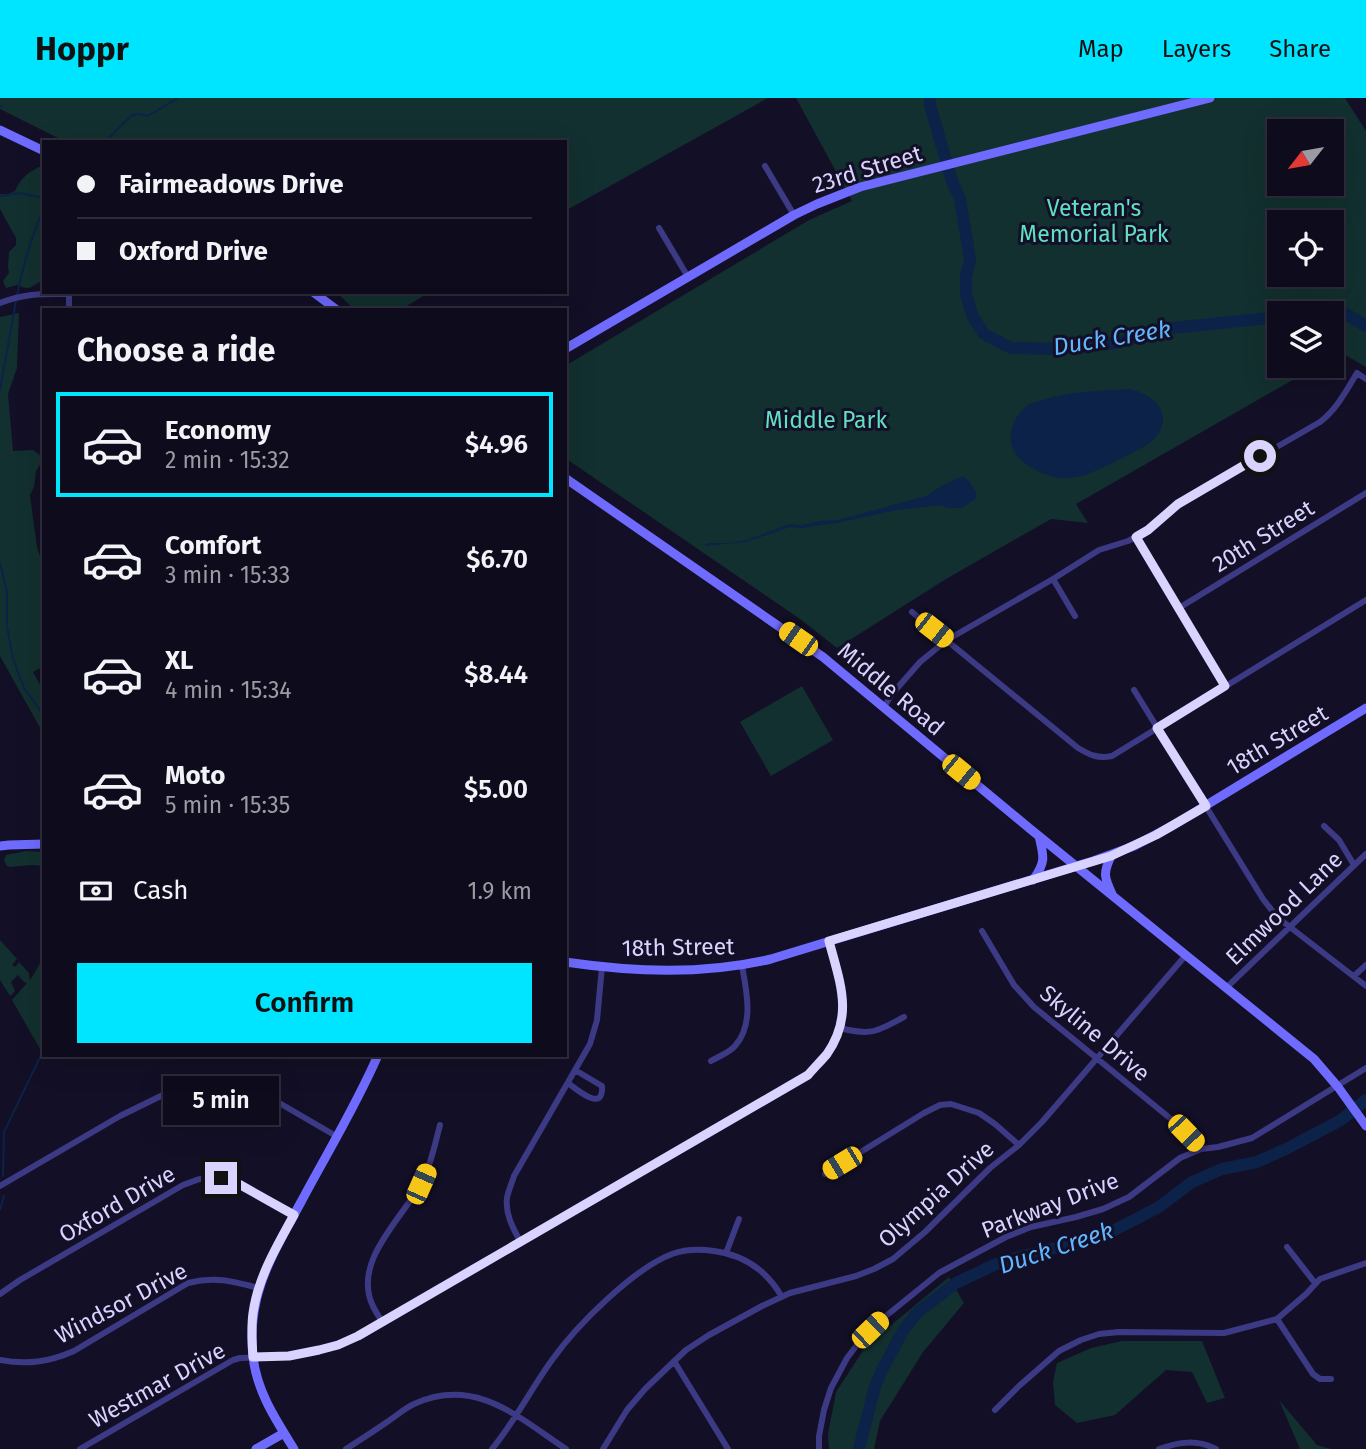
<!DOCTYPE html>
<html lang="en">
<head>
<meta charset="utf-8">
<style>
	body { margin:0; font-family:"Fira Sans",sans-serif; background:#1c1929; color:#f1f3f6; height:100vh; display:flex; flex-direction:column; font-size:26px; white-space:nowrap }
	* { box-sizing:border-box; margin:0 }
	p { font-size:23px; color:#9b9ba3 }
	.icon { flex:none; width:38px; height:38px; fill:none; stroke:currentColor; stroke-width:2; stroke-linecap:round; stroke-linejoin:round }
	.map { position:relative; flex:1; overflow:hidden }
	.sheet { position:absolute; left:42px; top:210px; width:525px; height:749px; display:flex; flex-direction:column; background:#0e0b1c; border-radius:0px; box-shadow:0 7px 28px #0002,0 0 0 2px #2e2b3b }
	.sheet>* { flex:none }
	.hud { position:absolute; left:42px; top:42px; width:525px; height:154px; border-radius:0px; box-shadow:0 7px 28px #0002,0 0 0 2px #2e2b3b; display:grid; align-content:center; height:154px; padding:0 35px; background:#0e0b1c }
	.needle { width:46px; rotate:239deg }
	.fabs { position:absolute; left:1267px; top:21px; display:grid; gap:14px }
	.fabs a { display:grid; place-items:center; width:77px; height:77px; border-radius:0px; background:#0e0b1c; box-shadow:0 7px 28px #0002,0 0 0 2px #2e2b3b; font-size:35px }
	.end { position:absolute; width:32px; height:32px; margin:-16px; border:9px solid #d9d4ff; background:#111; box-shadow:0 0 0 4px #111 }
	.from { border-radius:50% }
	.bubble { position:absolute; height:49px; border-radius:0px; background:#0e0b1c; box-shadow:0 7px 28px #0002,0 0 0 2px #2e2b3b; font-size:23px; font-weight:600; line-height:49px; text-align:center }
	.car { position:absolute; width:21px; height:42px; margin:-21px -10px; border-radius:9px; box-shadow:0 0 5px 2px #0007; background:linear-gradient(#f5c518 24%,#345 0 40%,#f5c518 0 76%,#345 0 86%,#f5c518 0) }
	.hud b { display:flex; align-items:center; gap:24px; height:66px; font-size:26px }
	.hud b+b { border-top:2px solid #2e2b3b }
	.hud i { width:18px; height:18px; background:#f1f3f6 }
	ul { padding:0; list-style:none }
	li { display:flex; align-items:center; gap:21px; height:105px; margin:0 14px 10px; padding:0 21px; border:4px solid transparent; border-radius:0px }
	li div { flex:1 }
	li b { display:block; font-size:26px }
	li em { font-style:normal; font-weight:600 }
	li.on { border-color:#00e5ff }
	li>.icon { width:63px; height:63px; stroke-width:1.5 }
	h2 { padding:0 35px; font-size:32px; line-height:84px }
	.pay { display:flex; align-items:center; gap:18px; height:77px; padding:0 35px; font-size:26px }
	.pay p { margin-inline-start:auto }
	.primary-button { display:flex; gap:14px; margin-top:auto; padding:14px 35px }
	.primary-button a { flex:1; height:80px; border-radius:0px; background:#00e5ff; color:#111; font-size:28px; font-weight:600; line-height:80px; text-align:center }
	header { display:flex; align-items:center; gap:42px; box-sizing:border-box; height:98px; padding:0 35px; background:#00e5ff; color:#111 }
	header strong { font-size:33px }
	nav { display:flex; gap:38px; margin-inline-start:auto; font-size:24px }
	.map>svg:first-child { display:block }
</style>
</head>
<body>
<header>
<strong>Hoppr</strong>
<nav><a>Map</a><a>Layers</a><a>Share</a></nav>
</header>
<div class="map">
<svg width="1366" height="1351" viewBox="0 0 1366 1351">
	<rect width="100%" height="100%" fill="#130f26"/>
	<!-- green -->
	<path fill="#12302f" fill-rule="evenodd" d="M0,0H768L565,113V44H66L0,11Z
		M796,0H1345L1366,33V269L1340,254L1332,259V215H1279V268H1317L1076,406L1088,425L1051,421L946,481L837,550L800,521L565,360V268L809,122L852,103ZM1279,33H1332V86H1279ZM1279,124H1332V177H1279Z
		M39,69L44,70V182C31,187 33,194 17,187L6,190L3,183L9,175L8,169L9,154L16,147V140L0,111V96H8L15,93C21,80 27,75 39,69Z
		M336,194H430L400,212H355Z
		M19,215L17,270L8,296L13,353L33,352L44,360L36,373L34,389L30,397L37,449L44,471V568L33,574L44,594V637L0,558V219Z
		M802,588L833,642L771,678L740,624Z
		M26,753L44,754V768L32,767L10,769L7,768L4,762L6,757Z
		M0,842L17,861L12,867L15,869L19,864L29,875L30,882C36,875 37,867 44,861V948L40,951L12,902L27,885L24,884L18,877L11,884L15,893L10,898L0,882Z
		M949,1179L964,1205L923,1254L880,1323L874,1351H829L828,1336L836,1294L866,1248Z
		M1122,1243H1202L1225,1300L1207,1305L1192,1274L1166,1272L1115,1317L1077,1325L1055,1307L1053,1284L1057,1265L1091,1250Z
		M1279,1302L1317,1347L1331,1351H1300Z"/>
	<!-- water -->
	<path fill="#0c2248" d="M1129,291C1156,296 1177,320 1152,343C1143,351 1097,373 1085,377C1078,379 1071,380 1064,380C1048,380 1021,368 1014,353C1005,338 1015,315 1029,306C1030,306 1039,303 1039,303C1068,293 1099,293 1129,291Z
		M963,378L969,383L976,394V399L975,401L962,410H948L940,407L897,412L836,425L801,430L790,429L746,444L705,448L707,445H729L747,442L789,426L801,427L821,423L838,422L926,398L941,388Z"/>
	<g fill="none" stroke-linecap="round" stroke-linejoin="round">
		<!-- stream -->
		<path stroke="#0c2248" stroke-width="2" d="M0,8L2,9
			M105,44L131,18L138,16L148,18L178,0
			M0,98L19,95L44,100
			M17,198C23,168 31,138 44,111
			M0,292L16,203
			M0,465L7,494V528L13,561L24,590L44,618
			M3,1078L4,1034L44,951
			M0,1112L4,1098"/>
		<!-- river -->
		<path stroke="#0c2248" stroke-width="12" d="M930,0V7L952,83L960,101L970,161L966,178V196L969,207L973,219L984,236L1011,250L1056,251L1115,245L1172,230L1279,219
			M1332,216H1346L1366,228
			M859,1351L874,1292L882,1272L904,1231L918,1214L956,1185L994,1167L1015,1160L1103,1138L1159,1109L1192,1084L1222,1071L1257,1064L1288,1050L1341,1022L1366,1002"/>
		<!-- street -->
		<path stroke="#3d3a85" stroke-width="6" d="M765,68L794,117
			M659,130L688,179
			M69,194V212
			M0,205C26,195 42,196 69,196
			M1136,439L1225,588
			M1053,481L1075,518
			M1179,510L1366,395
			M912,514L1078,650C1090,657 1098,661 1112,658L1366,502
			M1134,592L1263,801L1277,819L1366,888
			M884,609L892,596L920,564L947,542L1053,481L1099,452L1128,443L1136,439L1148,432L1178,406L1320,324C1337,311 1346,293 1357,275L1366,281
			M1324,728L1339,742L1354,767
			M982,833L1014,887L1034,909L1171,1021L1201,1051
			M1354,878L1366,867
			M1226,890L1366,756
			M840,930C870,938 877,934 904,919
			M711,963C719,958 729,955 735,948C754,927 747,894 742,868
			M568,985C577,992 604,1015 602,988L575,972
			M825,1076L924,1015L940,1007L951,1006L979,1015L995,1026L1019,1047
			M0,1088L120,1018L169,994L203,984L221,985L245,990L269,999L336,1038
			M520,1143C513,1130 505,1116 507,1100C508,1093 512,1085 514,1078L590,946L597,922L602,869
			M1287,1149L1315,1185
			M726,1155L739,1121
			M0,1196L20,1182L183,1087C192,1084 200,1080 209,1079C238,1077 268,1106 294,1117
			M1277,1221L1313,1276L1320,1281H1331
			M383,1225C379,1219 375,1213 372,1206C353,1162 403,1120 422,1084C431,1067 435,1046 440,1027
			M0,1262C27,1267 49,1264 74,1253L188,1185C214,1178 233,1183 258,1190
			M674,1263L728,1351
			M995,1312L1019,1288L1059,1253L1081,1242L1099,1236L1119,1234L1224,1235L1277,1221L1306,1196L1320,1181L1366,1165
			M80,1351L233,1262L240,1260C284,1258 317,1256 358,1238L808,977C814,970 821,963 827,956C854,917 840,885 829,843
			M346,1351C360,1342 374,1333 387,1324C396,1318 405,1310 414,1306C475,1278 518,1319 566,1351
			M492,1351C515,1323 531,1291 552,1262C576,1228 633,1171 672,1156C686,1151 700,1151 714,1153C745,1157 767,1173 782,1199
			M603,1351L627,1312L645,1291L686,1252L709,1237L762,1208L790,1195L856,1178L874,1171L893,1161L925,1134L990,1070L1019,1047L1042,1024L1186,857
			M819,1351V1338L824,1312L831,1290L847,1260L860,1243L881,1222L939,1175L1006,1139L1031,1129L1076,1119L1103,1111L1129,1099L1180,1060L1201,1051L1218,1049L1252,1040L1366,970
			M1159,1351C1178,1344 1197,1341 1216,1351"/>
		<!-- secondary -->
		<path stroke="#6f6bff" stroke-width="9" d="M0,32L44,53
			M313,194L337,212
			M565,251L794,117L817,106L860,89L1210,0
			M565,380L823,559L1029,730L1314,961L1338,989L1366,1028
			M0,748L9,747L44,746
			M1111,758C1103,775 1104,779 1112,796
			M1033,782C1046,764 1044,759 1039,738
			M565,864C634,874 703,877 771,861L1093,763L1134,748L1172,728L1366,610
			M256,1351L284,1335
			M294,1351C276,1322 257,1294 253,1259C246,1197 273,1156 301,1104C327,1055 356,1008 378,957"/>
	</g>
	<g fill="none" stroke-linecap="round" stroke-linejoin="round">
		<!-- route -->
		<path stroke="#d9d4ff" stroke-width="9" d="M221,1080L237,1085L294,1117C277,1148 258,1179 253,1215C251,1229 252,1245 253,1259L289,1258L319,1252L338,1247L358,1238L808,977C814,970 821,963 827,956C854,917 840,885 829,843L1111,758L1156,737L1206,708L1157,630L1225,588L1136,439L1148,432L1178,406L1260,358"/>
	</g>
	<g text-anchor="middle" stroke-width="6" stroke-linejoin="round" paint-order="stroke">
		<!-- street labels -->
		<g font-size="23" fill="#d9d4ff" stroke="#130f26">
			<text transform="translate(867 71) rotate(-17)" y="8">23rd Street</text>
			<text transform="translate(1263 438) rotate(-32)" y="8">20th Street</text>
			<text transform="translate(891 591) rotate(40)" y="8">Middle Road</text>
			<text transform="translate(1277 642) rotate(-31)" y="8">18th Street</text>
			<text transform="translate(1284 810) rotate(-44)" y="8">Elmwood Lane</text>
			<text transform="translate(678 849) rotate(-1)" y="8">18th Street</text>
			<text transform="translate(1095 935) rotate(40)" y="8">Skyline Drive</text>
			<text transform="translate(936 1096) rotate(-42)" y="8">Olympia Drive</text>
			<text transform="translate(117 1106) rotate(-30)" y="8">Oxford Drive</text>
			<text transform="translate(1050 1107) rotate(-21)" y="8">Parkway Drive</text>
			<text transform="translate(121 1205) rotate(-28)" y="8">Windsor Drive</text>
			<text transform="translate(157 1287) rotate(-29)" y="8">Westmar Drive</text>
		</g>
		<!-- park labels -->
		<g font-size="23" fill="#5fe0c0" stroke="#130f26">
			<text x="1094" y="118">Veteran's<tspan x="1094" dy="26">Memorial Park</tspan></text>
			<text x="826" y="330">Middle Park</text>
		</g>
		<!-- water labels -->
		<g font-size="24" font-style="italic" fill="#62b6ff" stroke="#130f26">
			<text transform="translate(1112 240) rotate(-9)" y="8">Duck Creek</text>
			<text transform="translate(1056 1150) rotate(-18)" y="8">Duck Creek</text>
		</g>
	</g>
</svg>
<div class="fabs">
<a><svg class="needle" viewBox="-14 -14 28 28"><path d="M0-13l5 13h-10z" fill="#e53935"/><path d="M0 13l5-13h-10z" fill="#9b9ba3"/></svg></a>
<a><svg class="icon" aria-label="locate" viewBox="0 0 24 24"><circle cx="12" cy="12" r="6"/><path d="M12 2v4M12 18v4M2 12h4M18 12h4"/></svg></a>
<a><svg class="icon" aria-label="layers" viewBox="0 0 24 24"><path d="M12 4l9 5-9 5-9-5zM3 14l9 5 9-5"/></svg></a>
</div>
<i class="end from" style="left:1260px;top:358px"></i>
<i class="end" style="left:221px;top:1080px"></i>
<div class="bubble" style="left:163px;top:978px;width:116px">5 min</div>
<i class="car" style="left:934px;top:532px;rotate:128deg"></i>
<i class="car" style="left:798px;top:541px;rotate:305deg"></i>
<i class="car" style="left:961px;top:674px;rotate:129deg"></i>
<i class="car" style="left:1186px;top:1035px;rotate:136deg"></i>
<i class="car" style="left:842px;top:1065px;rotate:239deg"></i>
<i class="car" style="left:421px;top:1086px;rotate:24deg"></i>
<i class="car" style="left:870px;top:1232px;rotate:46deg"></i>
<div class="hud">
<b><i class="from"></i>Fairmeadows Drive</b>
<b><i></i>Oxford Drive</b>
</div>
<section class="sheet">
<h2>Choose a ride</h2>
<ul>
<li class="on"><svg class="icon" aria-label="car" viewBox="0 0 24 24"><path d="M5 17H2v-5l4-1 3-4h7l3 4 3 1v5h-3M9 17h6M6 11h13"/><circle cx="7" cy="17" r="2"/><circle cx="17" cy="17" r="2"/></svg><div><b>Economy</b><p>2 min · 15:32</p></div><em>$4.96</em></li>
<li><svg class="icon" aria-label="car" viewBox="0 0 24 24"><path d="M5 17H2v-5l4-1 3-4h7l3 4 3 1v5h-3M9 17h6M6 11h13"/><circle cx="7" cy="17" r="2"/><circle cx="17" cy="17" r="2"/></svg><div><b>Comfort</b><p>3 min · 15:33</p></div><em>$6.70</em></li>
<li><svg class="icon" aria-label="car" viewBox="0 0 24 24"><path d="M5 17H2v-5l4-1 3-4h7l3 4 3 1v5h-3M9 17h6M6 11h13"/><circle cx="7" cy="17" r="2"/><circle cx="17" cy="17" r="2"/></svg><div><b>XL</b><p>4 min · 15:34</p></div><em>$8.44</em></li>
<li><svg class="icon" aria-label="car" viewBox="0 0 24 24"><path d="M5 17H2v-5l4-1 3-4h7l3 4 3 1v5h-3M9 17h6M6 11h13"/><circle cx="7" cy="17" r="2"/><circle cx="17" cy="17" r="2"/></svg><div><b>Moto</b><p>5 min · 15:35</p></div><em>$5.00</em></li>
</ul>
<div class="pay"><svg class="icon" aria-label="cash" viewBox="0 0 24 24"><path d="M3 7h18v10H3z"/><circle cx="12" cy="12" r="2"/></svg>Cash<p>1.9 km</p></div>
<div class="primary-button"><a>Confirm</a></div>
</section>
</div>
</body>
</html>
